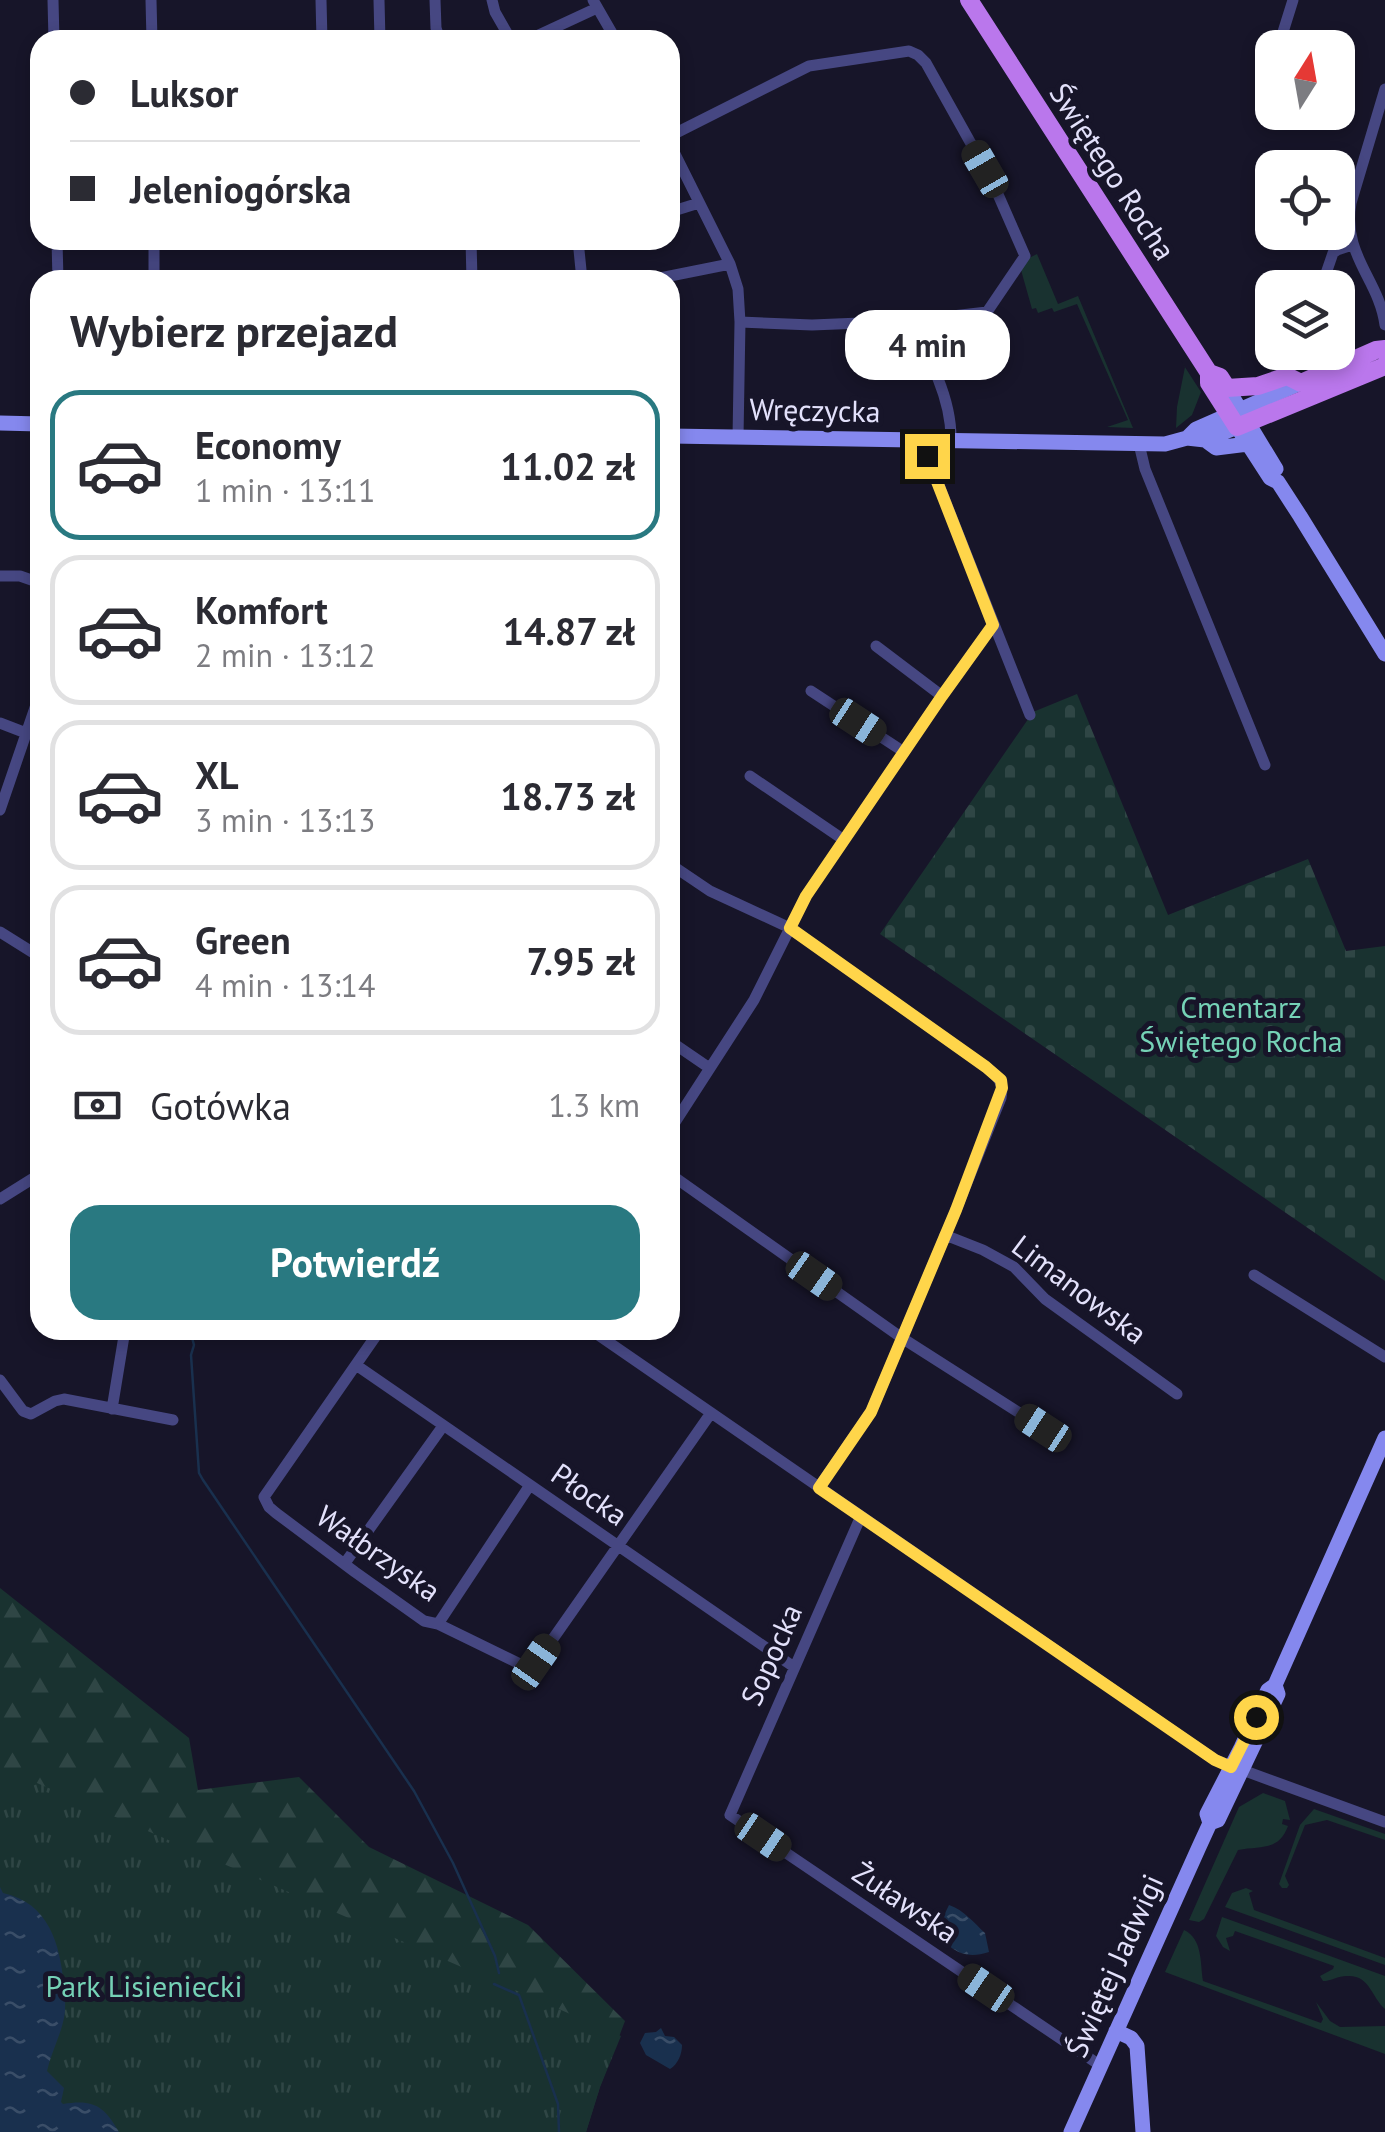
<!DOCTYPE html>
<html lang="pl">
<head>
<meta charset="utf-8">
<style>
	body { margin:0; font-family:"PT Sans",sans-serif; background:#f2f2f3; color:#2b2b33; height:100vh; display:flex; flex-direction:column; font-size:38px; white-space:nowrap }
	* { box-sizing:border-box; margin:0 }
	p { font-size:32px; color:#7c7c81 }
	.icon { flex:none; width:55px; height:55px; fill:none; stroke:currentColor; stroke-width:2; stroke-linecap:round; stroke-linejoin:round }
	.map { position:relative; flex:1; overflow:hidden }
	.panel { position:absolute; left:30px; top:270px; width:650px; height:1070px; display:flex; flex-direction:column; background:#fff; border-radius:30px; box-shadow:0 5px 15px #0003 }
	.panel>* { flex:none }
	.top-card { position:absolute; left:30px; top:30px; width:650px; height:220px; border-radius:30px; box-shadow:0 5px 15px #0003; display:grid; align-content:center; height:220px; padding:0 40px; background:#fff }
	.needle { width:65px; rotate:11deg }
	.tools { position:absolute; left:1255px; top:30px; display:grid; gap:20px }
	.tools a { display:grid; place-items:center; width:100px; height:100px; border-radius:20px; background:#fff; box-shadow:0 5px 15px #0003; font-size:50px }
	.end { position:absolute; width:45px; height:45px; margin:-22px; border:12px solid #ffd54a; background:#111; box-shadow:0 0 0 5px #111 }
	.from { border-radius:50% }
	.bubble { position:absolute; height:70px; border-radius:30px; background:#fff; box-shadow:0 5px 15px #0003; font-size:32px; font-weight:800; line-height:70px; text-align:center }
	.car { position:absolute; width:30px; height:60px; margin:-30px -15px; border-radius:12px; box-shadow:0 0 8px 2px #0007; background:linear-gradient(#222 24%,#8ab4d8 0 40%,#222 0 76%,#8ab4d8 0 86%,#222 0) }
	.top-card b { display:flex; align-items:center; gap:35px; height:95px; font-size:38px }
	.top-card b+b { border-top:2px solid #e1e1e2 }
	.top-card i { width:25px; height:25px; background:#2b2b33 }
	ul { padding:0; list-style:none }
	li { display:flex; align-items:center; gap:30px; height:150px; margin:0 20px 15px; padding:0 20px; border:5px solid #e1e1e2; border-radius:30px }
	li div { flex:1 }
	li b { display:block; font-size:38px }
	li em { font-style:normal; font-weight:800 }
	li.current { border-color:#297981 }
	li>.icon { width:90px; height:90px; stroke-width:1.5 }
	h2 { padding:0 40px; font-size:45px; line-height:120px }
	.pay { display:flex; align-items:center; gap:25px; height:110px; padding:0 40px; font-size:38px }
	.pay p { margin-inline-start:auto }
	.cta { display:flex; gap:20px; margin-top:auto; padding:20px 40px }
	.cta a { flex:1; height:115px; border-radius:30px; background:#297981; color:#fff; font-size:40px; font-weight:800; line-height:115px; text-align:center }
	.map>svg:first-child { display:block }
</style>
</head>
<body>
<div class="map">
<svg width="1385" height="2132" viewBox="0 0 1385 2132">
	<defs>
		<pattern id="forest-firs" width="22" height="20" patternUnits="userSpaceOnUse" patternTransform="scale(2.5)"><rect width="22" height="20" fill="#193230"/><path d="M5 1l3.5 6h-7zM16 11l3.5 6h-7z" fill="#2f4645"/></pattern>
		<pattern id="cemetery-stones" width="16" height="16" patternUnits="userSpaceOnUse" patternTransform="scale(2.5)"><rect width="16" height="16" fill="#193230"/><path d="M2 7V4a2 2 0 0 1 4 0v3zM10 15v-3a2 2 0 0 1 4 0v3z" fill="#2f4645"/></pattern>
		<pattern id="park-tufts" width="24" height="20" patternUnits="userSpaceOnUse" patternTransform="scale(2.5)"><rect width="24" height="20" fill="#193230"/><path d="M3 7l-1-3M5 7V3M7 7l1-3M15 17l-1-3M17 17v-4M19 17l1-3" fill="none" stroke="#2f4645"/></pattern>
		<pattern id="water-ripples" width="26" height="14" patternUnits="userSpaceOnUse" patternTransform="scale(2.5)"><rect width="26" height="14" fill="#19304e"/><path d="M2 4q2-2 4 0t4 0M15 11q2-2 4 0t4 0" fill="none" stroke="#3a4e68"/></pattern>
	</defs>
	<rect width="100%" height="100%" fill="#171529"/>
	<!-- grass -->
	<path fill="#193230" d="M1037,254L1058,304L1078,296L1133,428L1107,427L1128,420L1077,304L1054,312L1052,308L1038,313L1036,308L1032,309L1021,270L1027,259Z
		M1181,361L1201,392L1192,415L1176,428L1177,407L1185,367Z
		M1263,1793L1285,1801L1290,1820L1283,1819L1282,1824L1288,1826C1279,1851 1261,1846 1238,1850L1204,1919L1199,1922L1189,1920L1239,1807Z
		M1314,1809L1385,1834V1840L1327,1820L1305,1825L1285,1876L1289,1885L1287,1888H1282L1279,1884L1300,1825Z
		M1246,1888L1253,1891L1249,1893L1254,1910L1385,1958V1965L1225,1907L1232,1893Z
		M1222,1917L1385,1976V2009C1372,1998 1370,1976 1349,1976C1339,1975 1332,1981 1323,1981L1320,1976L1333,1969L1334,1966L1235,1931L1233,1936L1226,1938L1230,1951L1223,1947L1216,1936Z
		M1184,1930C1203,1939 1200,1963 1203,1981L1321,2023L1323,2019L1316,2002L1330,2021L1340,2027L1385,2026V2054L1165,1972Z"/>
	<!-- forest -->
	<path fill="url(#forest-firs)" d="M0,1588L189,1738L198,1790L299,1777L369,1847L528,1925L625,2021L600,2087L586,2132L0,1870Z"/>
	<!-- cemetery -->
	<path fill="url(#cemetery-stones)" d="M1077,694L1168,915L1308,859L1346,951L1385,946V1281L880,934L1033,712Z"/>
	<!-- park -->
	<path fill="url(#park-tufts)" d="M0,1767L621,2036L600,2087L586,2132H0Z"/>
	<!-- water -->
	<path fill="url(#water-ripples)" d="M0,1887L3,1893C49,1903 60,1944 64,1986C65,1996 66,2008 64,2018C60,2037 51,2053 47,2071L64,2088L61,2102L63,2104C94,2099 104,2106 119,2132H0Z
		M949,1905C964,1910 974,1923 985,1933L989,1952C964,1960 954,1951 935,1934Z
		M661,2028L665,2036L674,2037L682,2045C682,2054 678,2064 670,2069L646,2055L640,2043L645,2033L656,2032Z"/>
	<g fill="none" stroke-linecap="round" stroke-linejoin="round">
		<!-- stream -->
		<path stroke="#19304e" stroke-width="2.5" d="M190,1330L194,1345L191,1355L199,1473L203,1480L414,1791L453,1863L495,1956L499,1973
			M494,1984L519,1995L558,2104L559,2132"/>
		<!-- street -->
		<path stroke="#464782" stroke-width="11" d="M53,0L54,40
			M151,0L152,40
			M321,0L322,40
			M379,0L380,40
			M435,0L436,28L440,40
			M492,0L495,12L511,40
			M593,0L616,40
			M528,40L597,8
			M1278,48L1293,0
			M1385,89L1351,203C1342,256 1379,279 1385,325
			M670,136L809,66L909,51L918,55L926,63L993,183L1025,256L987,312L909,321L812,325L740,322
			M670,144L730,264L738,289L740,322L738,437
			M670,212L699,203
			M57,240L58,280
			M154,240V280
			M471,240L472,280
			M578,240L582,280
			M650,280L730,264
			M1321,288L1333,253L1337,250L1352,245
			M909,321C929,357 952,398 951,441
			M924,441L927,455L1030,715
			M1139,444L1145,469L1265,765
			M0,576H20L40,583
			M876,646L942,696
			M811,691L904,752
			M0,723L26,733
			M750,776L844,840
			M0,810L40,693
			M670,864L710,891L790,928L986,1067C998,1077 1004,1082 1001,1098L956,1210L871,1412L819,1487
			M0,932L40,957
			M670,1041L708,1067
			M670,1130L754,1000L806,896L942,696L993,625
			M670,1174L902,1338L1043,1428
			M0,1199L40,1174
			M945,1235L983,1250L1014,1267L1045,1299L1177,1394
			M1254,1275L1385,1357
			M380,1330L264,1497L269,1507L276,1513L355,1572L424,1621L438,1624L526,1667L536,1663L711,1413
			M591,1330L1215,1760L1385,1822
			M356,1365L794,1667
			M0,1380L23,1411L31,1414L55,1401L64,1399L173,1420
			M112,1409L125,1330
			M861,1516L730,1815L1101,2066
			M345,1563L443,1426
			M438,1624L530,1485"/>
		<!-- secondary -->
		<path stroke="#8588ee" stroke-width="15" d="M1227,388L1276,469
			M0,423L40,424
			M670,436L1165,444L1187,438L1205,440L1237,427L1270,478L1278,482L1300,516L1385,654
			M1187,438L1196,429L1301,383
			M1205,440L1216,448L1248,444
			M1210,1823L1207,1814L1241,1748L1268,1690L1275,1685L1385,1438
			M1116,2031L1131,2038L1137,2046L1143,2132
			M1071,2132L1199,1847L1210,1823L1218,1820L1278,1694L1275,1685"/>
		<!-- primary -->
		<path stroke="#ba77ec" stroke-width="18" d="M969,0L1209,373V383L1237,427L1385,366
			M1209,373L1220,377L1227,388L1258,386L1287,376L1301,383L1376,350L1385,349"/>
	</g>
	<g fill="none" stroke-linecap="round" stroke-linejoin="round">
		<!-- route -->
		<path stroke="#ffd54a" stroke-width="12" d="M927,456L993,625L942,696L806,896L790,928L986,1067L1001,1080L1002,1088L956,1210L871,1412L819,1488L1215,1760L1231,1767L1256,1717"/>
	</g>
	<g text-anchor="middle" stroke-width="10" stroke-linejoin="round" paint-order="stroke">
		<!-- street labels -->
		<g font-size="30" fill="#e3e1fb" stroke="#171529">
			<text transform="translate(1112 172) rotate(57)" y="10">Świętego Rocha</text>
			<text transform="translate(815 411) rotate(1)" y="10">Wręczycka</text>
			<text transform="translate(1079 1290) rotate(37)" y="10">Limanowska</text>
			<text transform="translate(589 1495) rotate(35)" y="10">Płocka</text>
			<text transform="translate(378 1554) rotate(35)" y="10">Wałbrzyska</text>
			<text transform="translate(772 1655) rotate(-66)" y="10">Sopocka</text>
			<text transform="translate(905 1903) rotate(34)" y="10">Żuławska</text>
			<text transform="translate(1115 1966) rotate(-66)" y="10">Świętej Jadwigi</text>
		</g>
		<!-- park labels -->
		<g font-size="30" fill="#75d2b6" stroke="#171529">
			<text x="1241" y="1018">Cmentarz<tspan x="1241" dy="34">Świętego Rocha</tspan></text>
			<text x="144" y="1997">Park Lisieniecki</text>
		</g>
	</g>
</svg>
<div class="tools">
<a><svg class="needle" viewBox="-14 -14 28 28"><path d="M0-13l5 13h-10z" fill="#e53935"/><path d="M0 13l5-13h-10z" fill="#7c7c81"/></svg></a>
<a><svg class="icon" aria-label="locate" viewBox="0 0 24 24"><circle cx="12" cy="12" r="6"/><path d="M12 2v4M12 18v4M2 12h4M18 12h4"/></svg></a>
<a><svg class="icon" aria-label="layers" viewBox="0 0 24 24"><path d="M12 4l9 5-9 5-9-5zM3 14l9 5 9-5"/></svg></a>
</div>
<i class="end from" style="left:1256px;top:1717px"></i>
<i class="end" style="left:927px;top:456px"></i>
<div class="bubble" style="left:845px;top:310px;width:165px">4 min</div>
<i class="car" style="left:985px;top:169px;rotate:330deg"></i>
<i class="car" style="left:858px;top:722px;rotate:123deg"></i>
<i class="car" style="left:814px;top:1276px;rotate:125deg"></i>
<i class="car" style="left:1043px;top:1428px;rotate:303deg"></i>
<i class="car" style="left:536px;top:1662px;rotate:35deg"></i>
<i class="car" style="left:763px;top:1837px;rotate:124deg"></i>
<i class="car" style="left:986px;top:1988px;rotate:304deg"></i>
<div class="top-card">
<b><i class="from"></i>Luksor</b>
<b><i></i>Jeleniogórska</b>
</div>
<section class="panel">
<h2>Wybierz przejazd</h2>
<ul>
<li class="current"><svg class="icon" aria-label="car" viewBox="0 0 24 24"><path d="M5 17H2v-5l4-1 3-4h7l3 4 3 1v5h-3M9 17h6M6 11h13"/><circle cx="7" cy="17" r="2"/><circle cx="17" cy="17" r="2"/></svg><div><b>Economy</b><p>1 min · 13:11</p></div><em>11.02 zł</em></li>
<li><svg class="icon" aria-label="car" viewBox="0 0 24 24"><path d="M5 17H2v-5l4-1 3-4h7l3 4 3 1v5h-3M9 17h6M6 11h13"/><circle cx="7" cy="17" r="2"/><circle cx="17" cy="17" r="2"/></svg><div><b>Komfort</b><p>2 min · 13:12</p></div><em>14.87 zł</em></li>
<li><svg class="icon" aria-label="car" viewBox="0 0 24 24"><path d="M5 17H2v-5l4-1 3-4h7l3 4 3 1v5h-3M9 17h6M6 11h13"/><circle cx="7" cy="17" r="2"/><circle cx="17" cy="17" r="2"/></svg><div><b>XL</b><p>3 min · 13:13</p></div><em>18.73 zł</em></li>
<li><svg class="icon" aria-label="car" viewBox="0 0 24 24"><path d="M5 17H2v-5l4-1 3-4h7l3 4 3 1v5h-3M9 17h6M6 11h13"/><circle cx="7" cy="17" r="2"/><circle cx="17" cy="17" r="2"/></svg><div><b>Green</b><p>4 min · 13:14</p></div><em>7.95 zł</em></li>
</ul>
<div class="pay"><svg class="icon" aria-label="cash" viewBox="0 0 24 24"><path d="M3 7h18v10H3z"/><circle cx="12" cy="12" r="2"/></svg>Gotówka<p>1.3 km</p></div>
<div class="cta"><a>Potwierdź</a></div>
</section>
</div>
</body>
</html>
